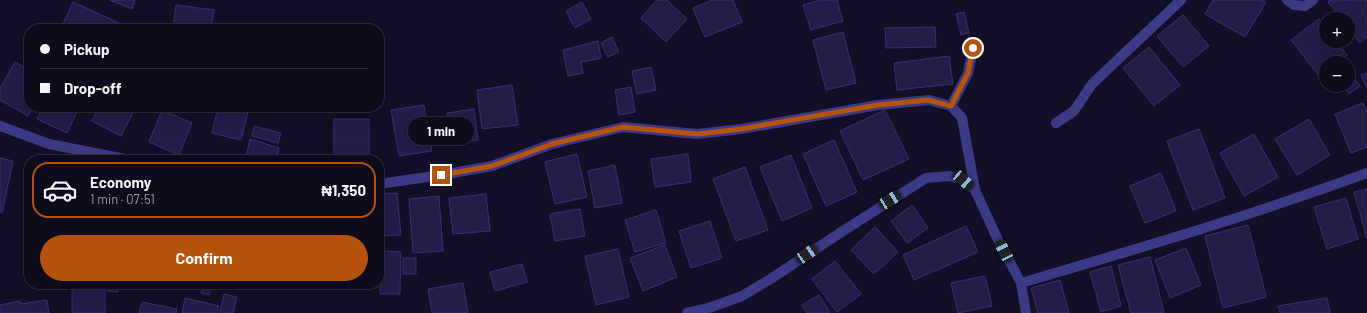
<!DOCTYPE html>
<html lang="en">
<head>
<meta charset="utf-8">
<style>
	body { margin:0; font-family:Barlow,sans-serif; background:#1c1929; color:#f1f3f6; height:100vh; display:flex; flex-direction:column; font-size:15px; white-space:nowrap }
	* { box-sizing:border-box; margin:0 }
	p { font-size:13px; color:#9b9ba3 }
	.icon { flex:none; width:22px; height:22px; fill:none; stroke:currentColor; stroke-width:2; stroke-linecap:round; stroke-linejoin:round }
	.map { position:relative; flex:1; overflow:hidden }
	.drawer { position:absolute; left:24px; top:155px; width:360px; height:134px; display:flex; flex-direction:column; background:#0e0b1c; border-radius:16px; box-shadow:0 4px 16px #0002,0 0 0 1px #2e2b3b }
	.drawer>* { flex:none }
	.guide { position:absolute; left:24px; top:24px; width:360px; height:88px; border-radius:16px; box-shadow:0 4px 16px #0002,0 0 0 1px #2e2b3b; display:grid; align-content:center; height:88px; padding:0 16px; background:#0e0b1c }
	.tools { position:absolute; left:1319px; top:12px; display:grid; gap:8px }
	.tools a { display:grid; place-items:center; width:36px; height:36px; border-radius:50%; background:#0e0b1c; box-shadow:0 4px 16px #0002,0 0 0 1px #2e2b3b; font-size:20px }
	.end { position:absolute; width:18px; height:18px; margin:-9px; border:5px solid #b45309; background:#fff; box-shadow:0 0 0 2px #fff }
	.from { border-radius:50% }
	.bubble { position:absolute; height:28px; border-radius:14px; background:#0e0b1c; box-shadow:0 4px 16px #0002,0 0 0 1px #2e2b3b; font-size:13px; font-weight:700; line-height:28px; text-align:center }
	.car { position:absolute; width:12px; height:24px; margin:-12px -6px; border-radius:5px; box-shadow:0 0 3px 1px #0007; background:linear-gradient(#222 24%,#8ab4d8 0 40%,#222 0 76%,#8ab4d8 0 86%,#222 0) }
	.guide b { display:flex; align-items:center; gap:14px; height:38px; font-size:15px }
	.guide b+b { border-top:1px solid #2e2b3b }
	.guide i { width:10px; height:10px; background:#f1f3f6 }
	ul { padding:7px 0 0; list-style:none }
	li { display:flex; align-items:center; gap:12px; height:56px; margin:0 8px 6px; padding:0 8px; border:2px solid #2e2b3b; border-radius:16px }
	li div { flex:1 }
	li b { display:block; font-size:15px }
	li em { font-style:normal; font-weight:700 }
	li.on { border-color:#b45309 }
	li>.icon { width:36px; height:36px; stroke-width:1.5 }
	.action { display:flex; gap:8px; margin-top:auto; padding:8px 16px }
	.action a { flex:1; height:46px; border-radius:24px; background:#b45309; color:#fff; font-size:16px; font-weight:700; line-height:46px; text-align:center }
	.map>svg:first-child { display:block }
</style>
</head>
<body>
<div class="map">
<svg width="1367" height="313" viewBox="0 0 1367 313">
	<rect width="100%" height="100%" fill="#130f26"/>
	<!-- building -->
	<path fill="#241b47" stroke="#3b2d73" d="M110,0H135L132,9Z
		M657,0H667L687,19L666,42L641,18Z
		M713,0H733L742,22L705,37L693,8Z
		M821,0H837L843,21L811,30L803,5Z
		M1213,0H1263L1266,2L1245,37L1205,14Z
		M1330,0H1367V37L1360,43L1348,28V19H1341L1328,2Z
		M73,2L119,23L116,29L61,28Z
		M582,2L591,19L575,28L566,11Z
		M176,5L214,10L211,29H184L173,28Z
		M964,12L969,33L961,35L956,14Z
		M1183,15L1209,46L1183,67L1157,36Z
		M1319,19L1326,27V41H1336L1347,55L1336,63H1326V70L1319,76L1291,40Z
		M935,27L936,47L886,48L885,28Z
		M843,32L856,83L826,90L813,40Z
		M612,37L619,52L608,57L601,43Z
		M598,41L601,58L581,62L583,73L568,76L563,50Z
		M1149,47L1180,85L1154,106L1123,68Z
		M949,56L953,84L897,90L894,63Z
		M15,62L29,70V107H33L28,116L0,100V88Z
		M651,67L656,90L637,94L632,71Z
		M1367,73V88L1361,75Z
		M1353,77L1360,86L1349,94L1343,85H1348V80Z
		M512,85L518,125L482,129L477,90Z
		M631,87L635,112L619,115L615,90Z
		M1363,103L1367,113V147L1351,153L1335,114Z
		M424,105L432,151L399,156L391,110Z
		M43,107H79L67,133L37,119Z
		M99,107H136L121,136L92,121Z
		M218,107H249L241,140L212,133Z
		M474,109L478,140L451,143L447,113Z
		M162,110L192,123L179,155L149,142Z
		M885,110L909,159L863,180L840,131Z
		M334,119H369V159H334Z
		M1309,119L1330,155L1297,175L1275,139Z
		M254,126L281,133L278,143L252,136Z
		M1199,129L1225,198L1193,210L1167,141Z
		M1254,134L1278,177L1244,196L1220,153Z
		M250,139L279,148L276,160H245Z
		M834,140L857,192L826,206L803,154Z
		M577,154L587,197L555,204L545,162Z
		M688,154L691,182L655,187L651,159Z
		M791,155L812,208L782,221L760,167Z
		M0,158L13,161L2,213L0,212Z
		M615,165L622,203L595,208L588,171Z
		M745,167L768,230L736,241L713,179Z
		M1161,173L1176,211L1145,223L1130,186Z
		M1367,189V239L1354,192Z
		M397,193L401,235L380,236L379,194Z
		M486,194L490,231L453,234L449,198Z
		M439,196L443,251L413,253L409,199Z
		M1346,198L1358,239L1327,249L1314,207Z
		M912,205L928,228L907,243L891,221Z
		M580,209L585,236L555,241L550,214Z
		M656,210L666,243L635,252L625,220Z
		M710,221L722,258L691,268L679,231Z
		M1248,225L1266,297L1223,308L1205,236Z
		M966,226L978,252L914,280L903,255Z
		M875,227L898,252L874,274L851,250Z
		M665,245L677,277L643,291L630,258Z
		M1186,248L1201,285L1170,298L1155,260Z
		M618,249L629,297L596,305L585,256Z
		M381,251L401,252L400,294H380Z
		M1150,257L1164,313H1131L1118,265Z
		M403,258H416V274H403Z
		M835,261L861,294L837,312L812,279Z
		M522,264L527,282L495,291L490,272Z
		M1111,266L1121,306L1101,312L1090,272Z
		M985,276L992,306L958,313L951,283Z
		M1060,280L1069,313H1038L1031,288Z
		M463,283L468,313H432L428,289Z
		M72,284H105V313H72Z
		M107,284H123L122,288L119,287L118,292L107,291Z
		M203,285L211,287L209,295L201,293Z
		M224,294L237,297L233,313H220Z
		M819,295L830,313H807L802,305Z
		M185,298L219,306L217,313H182Z
		M1327,298L1330,313H1280L1278,306Z
		M47,300L49,313H0V305L20,301L21,304Z
		M142,302L177,309L176,313H139Z"/>
	<g fill="none" stroke-linecap="round" stroke-linejoin="round">
		<!-- minor -->
		<path stroke="#3d3a85" stroke-width="10" d="M1287,0L1294,5L1305,6L1313,0
			M951,106L968,73L973,48
			M1056,123L1074,111L1092,84L1181,0
			M0,126L49,144L130,160
			M379,184L441,175L492,166L552,144L623,127L697,134L741,129L878,105L929,100L951,106L962,118L975,190L998,240L1021,283L1026,313
			M1021,283C1137,249 1253,215 1367,173
			M687,313L709,308L742,296L772,278L843,231L926,178L950,176L963,180L975,190"/>
	</g>
	<g fill="none" stroke-linecap="round" stroke-linejoin="round">
		<!-- route -->
		<path stroke="#b45309" stroke-width="5" d="M441,175L492,166L552,144L623,127L698,134L741,129L878,105L928,100L951,106L968,73L973,48"/>
	</g>
</svg>
<div class="tools">
<a>+</a>
<a>−</a>
</div>
<i class="end from" style="left:973px;top:48px"></i>
<i class="end" style="left:441px;top:175px"></i>
<div class="bubble" style="left:408px;top:117px;width:66px">1 min</div>
<i class="car" style="left:963px;top:180px;rotate:131deg"></i>
<i class="car" style="left:890px;top:200px;rotate:58deg"></i>
<i class="car" style="left:1004px;top:251px;rotate:333deg"></i>
<i class="car" style="left:807px;top:254px;rotate:56deg"></i>
<div class="guide">
<b><i class="from"></i>Pickup</b>
<b><i></i>Drop-off</b>
</div>
<section class="drawer">
<ul>
<li class="on"><svg class="icon" aria-label="car" viewBox="0 0 24 24"><path d="M5 17H2v-5l4-1 3-4h7l3 4 3 1v5h-3M9 17h6M6 11h13"/><circle cx="7" cy="17" r="2"/><circle cx="17" cy="17" r="2"/></svg><div><b>Economy</b><p>1 min · 07:51</p></div><em>₦1,350</em></li>
</ul>
<div class="action"><a>Confirm</a></div>
</section>
</div>
</body>
</html>
